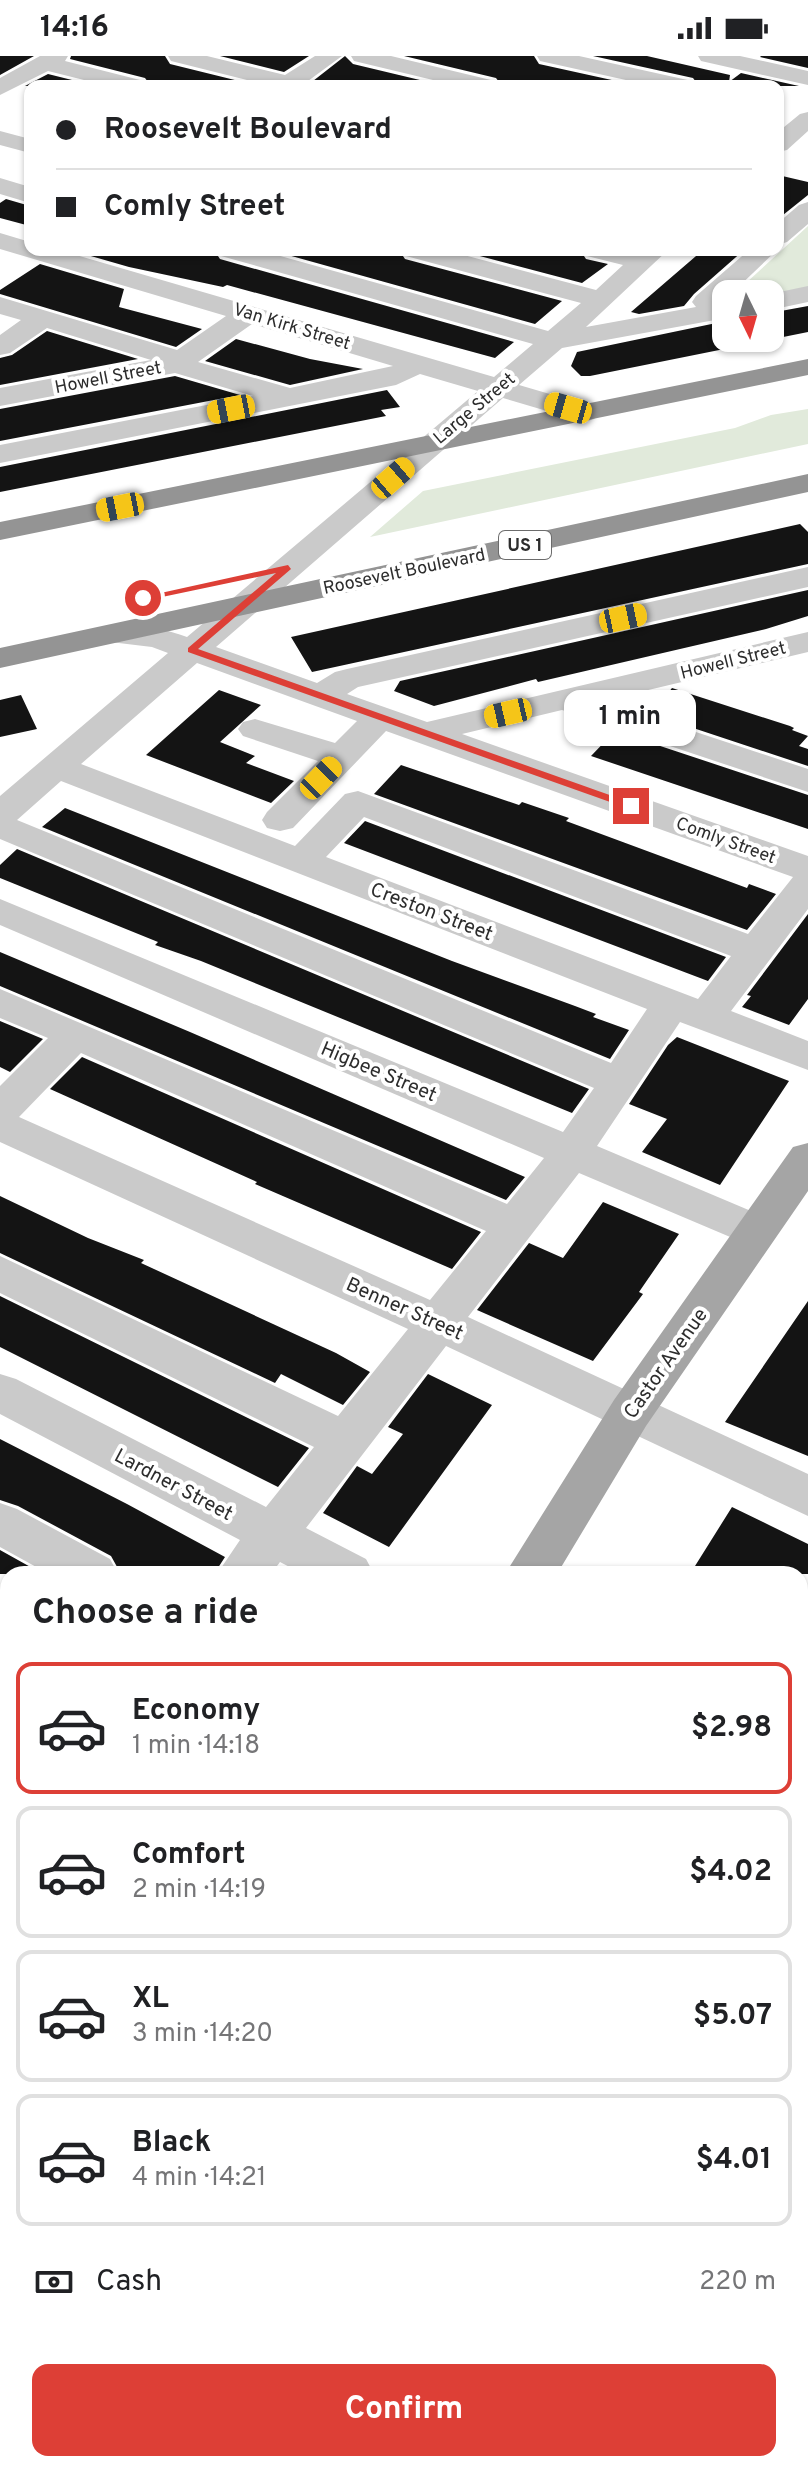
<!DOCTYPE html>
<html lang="en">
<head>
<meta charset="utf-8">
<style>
	body { margin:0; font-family:Overpass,sans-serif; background:#f6f6f6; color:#202124; height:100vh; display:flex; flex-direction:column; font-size:30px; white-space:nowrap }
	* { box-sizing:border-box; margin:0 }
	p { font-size:26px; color:#757577 }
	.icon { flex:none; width:44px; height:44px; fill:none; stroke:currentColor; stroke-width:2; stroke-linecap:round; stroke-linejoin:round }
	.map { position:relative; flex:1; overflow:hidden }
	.details { position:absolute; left:0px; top:1510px; width:808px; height:906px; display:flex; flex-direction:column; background:#fff; border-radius:24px 24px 0 0; box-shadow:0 2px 6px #0004 }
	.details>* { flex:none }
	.hud { position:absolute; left:24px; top:24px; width:760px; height:176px; border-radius:16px; box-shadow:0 2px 6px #0004; display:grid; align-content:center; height:176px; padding:0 32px; background:#fff }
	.needle { width:52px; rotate:175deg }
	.tools { position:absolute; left:712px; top:224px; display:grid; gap:16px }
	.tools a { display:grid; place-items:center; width:72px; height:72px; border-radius:16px; background:#fff; box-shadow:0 2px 6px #0004; font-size:40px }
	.end { position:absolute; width:36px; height:36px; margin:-18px; border:10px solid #dd3f36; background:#fff; box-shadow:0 0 0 4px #fff }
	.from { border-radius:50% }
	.bubble { position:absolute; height:56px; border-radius:16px; background:#fff; box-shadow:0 2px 6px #0004; font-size:26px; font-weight:700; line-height:56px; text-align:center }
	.car { position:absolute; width:24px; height:48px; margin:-24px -12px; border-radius:10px; box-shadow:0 0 6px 2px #0007; background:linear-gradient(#f5c518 24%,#345 0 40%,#f5c518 0 76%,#345 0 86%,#f5c518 0) }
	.hud b { display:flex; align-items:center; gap:28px; height:76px; font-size:30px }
	.hud b+b { border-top:2px solid #e0e0e0 }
	.hud i { width:20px; height:20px; background:#202124 }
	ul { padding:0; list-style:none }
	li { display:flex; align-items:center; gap:24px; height:132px; margin:0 16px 12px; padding:0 16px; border:4px solid #e0e0e0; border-radius:16px }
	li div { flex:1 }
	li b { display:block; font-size:30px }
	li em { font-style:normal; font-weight:700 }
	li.selected { border-color:#dd3f36 }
	li>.icon { width:72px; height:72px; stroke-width:1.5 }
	h2 { padding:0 32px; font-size:36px; line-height:96px }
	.pay { display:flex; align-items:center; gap:20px; height:88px; padding:0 32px; font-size:30px }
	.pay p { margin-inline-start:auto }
	.action { display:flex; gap:16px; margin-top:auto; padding:16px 32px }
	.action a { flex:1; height:92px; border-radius:16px; background:#dd3f36; color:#fff; font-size:32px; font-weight:700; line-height:92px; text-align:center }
	.status { display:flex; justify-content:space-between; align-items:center; height:56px; padding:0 40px; background:#fff; direction:ltr }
	.status svg { height:22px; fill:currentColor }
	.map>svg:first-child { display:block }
</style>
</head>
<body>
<div class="status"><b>14:16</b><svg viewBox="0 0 49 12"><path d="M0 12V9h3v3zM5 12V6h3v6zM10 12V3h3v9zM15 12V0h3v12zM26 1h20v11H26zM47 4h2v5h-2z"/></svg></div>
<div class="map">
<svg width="808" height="2415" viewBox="0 0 808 2415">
	<rect width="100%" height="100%" fill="#fff"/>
	<!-- green -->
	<path fill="#e1eadb" d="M808,170V233L770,238H734Z
		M808,353V388L370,481L423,435L735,372L771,359Z"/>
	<!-- building -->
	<path fill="#141414" d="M0,0H34L0,19Z
		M71,0H165L170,8L259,30H151L145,22L70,3Z
		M220,0H309L284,16Z
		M345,0L353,8L445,30H316L313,25Z
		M404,0H534L539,8L639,30H502L496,22Z
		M593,0H647L730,19L729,26L741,17L799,30H699L693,22Z
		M761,0H808V12L760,1Z
		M48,18L96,30H25Z
		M778,119L808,126V139L778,163Z
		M6,143L30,150V170L0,162V147Z
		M70,194H214L220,203L514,286L495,302L227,229L223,231L129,211Z
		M270,194H399L405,203L562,245L535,268Z
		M457,194H580L586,203L608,208L582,227Z
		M703,194H744L694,238L684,250L639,258L631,256Z
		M40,208L124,233L119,251L202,273L176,291L0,238V234Z
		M808,250V276L590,320H581L571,310L577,296L726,265V282H770V257Z
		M47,275L138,303L0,329V302L12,299Z
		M236,283L310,303L363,313L290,329L205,305Z
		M175,320L240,339L0,385V353Z
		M387,334L400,351L381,354L386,360L0,436V411Z
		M800,468L808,476V508L312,616L291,581Z
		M808,534V560L766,573L538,626L536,623L434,650L394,635L400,625Z
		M672,632L790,670L794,672L792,674L808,680L799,690L808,693V710L651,658Z
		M219,634L261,649L220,686L255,700L246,707L294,725L271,747L146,699Z
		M21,639L37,673L0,681V644Z
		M615,675L808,739V773L591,700Z
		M401,709L519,749L522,746L569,762L566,765L747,832L749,828L776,838L747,874L374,738Z
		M65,752L452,905L575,950L596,958L593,961L629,974L610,1003L42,771Z
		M365,765L726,901L708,925L344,787Z
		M17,793L589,1033L572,1057L201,905L155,889L158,886L0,822V809Z
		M808,858V943L789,969L742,951L751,940L747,939Z
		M0,896L190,976L525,1121L506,1144L0,930Z
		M0,965L43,983L10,1016L0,1011Z
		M677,981L789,1025L720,1129L642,1096L667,1063L629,1048L668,989Z
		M82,1001L481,1176L452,1213L255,1128L257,1126L50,1033Z
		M0,1140L88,1182L144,1204L141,1207L336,1297L370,1316L343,1349L281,1318L275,1327L0,1197Z
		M603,1146L679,1178L639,1236L643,1238L593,1305L477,1254L529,1187L563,1202Z
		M0,1240L309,1392L278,1431L0,1291Z
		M808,1245V1400L725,1366Z
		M428,1318L492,1349L389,1491L323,1457L357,1410L372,1418L403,1378L388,1371Z
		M0,1383L127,1448L225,1501L214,1518H121L111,1500L18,1450L0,1444Z
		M732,1451L808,1488V1518H690Z
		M0,1494L43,1518H0Z"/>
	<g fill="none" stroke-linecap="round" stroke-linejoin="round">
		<!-- minor -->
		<path fill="#cacaca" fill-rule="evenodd" d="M40,0H68L65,5L144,25L148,30H108L48,15L0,39V22Z
			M168,0H207L285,19L315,0H342L308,25L313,30H271L171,5Z
			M351,0H391L495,25L499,30H458L354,5Z
			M537,0H579L692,25L696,30H653L540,5Z
			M698,0H740L808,15V29L701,5Z
			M808,56V75L787,94L778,96V76L800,58Z
			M0,75L30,83V97L0,89Z
			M0,122L30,131V147L0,138Z
			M808,146V168L787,186L778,189V167L799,149Z
			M0,177L30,186V194H59L494,321L533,288L221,200L217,194H259L548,275L581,247L406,200L402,194H445L596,234L623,209L587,200L583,194L637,197L640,194H668L586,271L696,251L692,246L696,240L749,194H777L731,238H726L721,247L726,246V262L562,292L519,329L594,351L599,357L594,363L584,366L503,342L216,591L317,627L335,616L347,613L808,511V531L358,631L347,638L427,666L808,576V596L602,645L808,713V736L562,654L462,678L808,800V853L731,955L808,985V1014L680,966L597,1090L772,1164L779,1175L772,1186L757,1191L742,1186L579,1117L468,1261L808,1418V1460L446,1290L306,1472L366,1503L374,1518H303L280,1506L271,1518H217L240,1484L0,1358V1318L16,1323L266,1451L314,1391L0,1237V1200L338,1360L408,1273L0,1086V1030L48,982L0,962V933L507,1148L544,1102L0,869V843L563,1076L594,1032L0,783V740L168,597L152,591L102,585L98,578L102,571C130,564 161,572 187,581L478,335L420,318L396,329L0,407V389L253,340L175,317L0,350V332L151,304L47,272L10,297L0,299V279L21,264L0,258V241L177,294L226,260L0,193ZM252,268L393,310L290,332L198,306ZM197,607L357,665L335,687L255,663L243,666L238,673L243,680L318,705L267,756L262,764L267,772L280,775L293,772L386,675L793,821L748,878L358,735L345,738L295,790L81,708ZM61,725L647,953L611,1007L17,764ZM364,761L731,900L698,943L326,801ZM81,997L486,1175L430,1244L19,1061Z
			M808,230V246L770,254V238Z
			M0,1447L17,1453L110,1503L118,1518H49L0,1491Z
			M808,1578V1635L800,1637V1581Z
			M0,1594L8,1596V1643L0,1640Z
			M0,1760L8,1763V1855L0,1858Z
			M808,2014V2086L800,2090V2017Z
			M800,2226L808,2229V2292L800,2289Z
			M603,2408H669L666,2415H600Z"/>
		<!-- major -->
		<path fill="#a5a5a5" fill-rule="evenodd" d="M808,1087V1135L646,1370L557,1518H505L614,1344L793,1091Z
			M0,2013L8,2016V2078L0,2075Z
			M0,2083L8,2086V2146L0,2143Z
			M8,2276V2347L0,2351V2280Z
			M477,2408H551L554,2415H480Z"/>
		<!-- highway -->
		<path fill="#949494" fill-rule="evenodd" d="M808,303V319L0,484V466Z
			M808,418V436L0,612V592Z"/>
	</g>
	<!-- route -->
	<path fill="#dd3f36" d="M288,509L291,513L198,593L635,748V752H627L188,596V592L276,517L143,545L138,542Z"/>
	<g text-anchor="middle" stroke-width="8" stroke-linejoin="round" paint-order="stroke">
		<!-- far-street labels -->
		<g font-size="18" fill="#2d2d2d" stroke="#fff">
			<text transform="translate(292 270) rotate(17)" y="6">Van Kirk Street</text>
			<text transform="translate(108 321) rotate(-11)" y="6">Howell Street</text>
			<text transform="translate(474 352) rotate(-40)" y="6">Large Street</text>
			<text transform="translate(404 515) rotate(-12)" y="6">Roosevelt Boulevard</text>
			<text transform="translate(733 604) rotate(-14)" y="6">Howell Street</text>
			<text transform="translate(726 784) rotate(20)" y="6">Comly Street</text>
		</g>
		<!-- shield labels -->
		<rect fill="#fff" stroke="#6c6c6c" stroke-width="2" x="499" y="475" width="52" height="28" rx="6"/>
		<g font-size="18" font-weight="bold" fill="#2d2d2d">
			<text x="525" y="495">US 1</text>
		</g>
		<!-- street labels -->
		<g font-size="20" fill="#2d2d2d" stroke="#fff">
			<text transform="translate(432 855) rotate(21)" y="7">Creston Street</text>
			<text transform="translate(379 1015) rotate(23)" y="7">Higbee Street</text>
			<text transform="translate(405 1252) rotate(24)" y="7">Benner Street</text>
			<text transform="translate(665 1307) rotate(-55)" y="7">Castor Avenue</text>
			<text transform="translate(174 1428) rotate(28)" y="7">Lardner Street</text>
		</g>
	</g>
</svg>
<div class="tools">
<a><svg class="needle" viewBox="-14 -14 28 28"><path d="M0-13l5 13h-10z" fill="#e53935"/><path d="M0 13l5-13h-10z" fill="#757577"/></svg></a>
</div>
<i class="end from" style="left:143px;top:542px"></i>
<i class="end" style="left:631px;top:750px"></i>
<div class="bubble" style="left:564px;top:634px;width:132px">1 min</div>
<i class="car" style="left:568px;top:352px;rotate:286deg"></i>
<i class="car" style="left:231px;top:353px;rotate:259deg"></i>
<i class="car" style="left:393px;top:422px;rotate:49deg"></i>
<i class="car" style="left:120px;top:451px;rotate:259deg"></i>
<i class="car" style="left:623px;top:562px;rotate:78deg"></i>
<i class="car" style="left:508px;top:657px;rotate:257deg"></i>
<i class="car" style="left:321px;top:722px;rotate:44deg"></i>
<div class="hud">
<b><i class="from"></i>Roosevelt Boulevard</b>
<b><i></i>Comly Street</b>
</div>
<section class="details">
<h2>Choose a ride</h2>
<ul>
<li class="selected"><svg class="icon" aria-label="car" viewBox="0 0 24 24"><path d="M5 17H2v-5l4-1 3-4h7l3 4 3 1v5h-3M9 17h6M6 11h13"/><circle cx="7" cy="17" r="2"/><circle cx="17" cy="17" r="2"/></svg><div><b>Economy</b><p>1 min · 14:18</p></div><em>$2.98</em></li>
<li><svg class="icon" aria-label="car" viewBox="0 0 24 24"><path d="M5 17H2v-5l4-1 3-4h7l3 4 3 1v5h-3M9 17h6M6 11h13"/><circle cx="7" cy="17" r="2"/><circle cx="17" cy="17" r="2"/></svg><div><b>Comfort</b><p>2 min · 14:19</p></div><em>$4.02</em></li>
<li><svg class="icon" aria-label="car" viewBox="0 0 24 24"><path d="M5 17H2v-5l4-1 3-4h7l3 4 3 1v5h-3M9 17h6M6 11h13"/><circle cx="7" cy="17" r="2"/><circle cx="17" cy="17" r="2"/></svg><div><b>XL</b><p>3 min · 14:20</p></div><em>$5.07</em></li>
<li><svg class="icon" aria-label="car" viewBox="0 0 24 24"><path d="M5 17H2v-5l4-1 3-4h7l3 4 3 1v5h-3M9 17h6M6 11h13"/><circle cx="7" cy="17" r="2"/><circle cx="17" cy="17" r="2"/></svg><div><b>Black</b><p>4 min · 14:21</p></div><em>$4.01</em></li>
</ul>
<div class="pay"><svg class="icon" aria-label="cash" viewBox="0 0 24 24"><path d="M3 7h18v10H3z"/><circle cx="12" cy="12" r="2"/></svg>Cash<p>220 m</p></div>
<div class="action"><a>Confirm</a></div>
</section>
</div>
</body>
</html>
